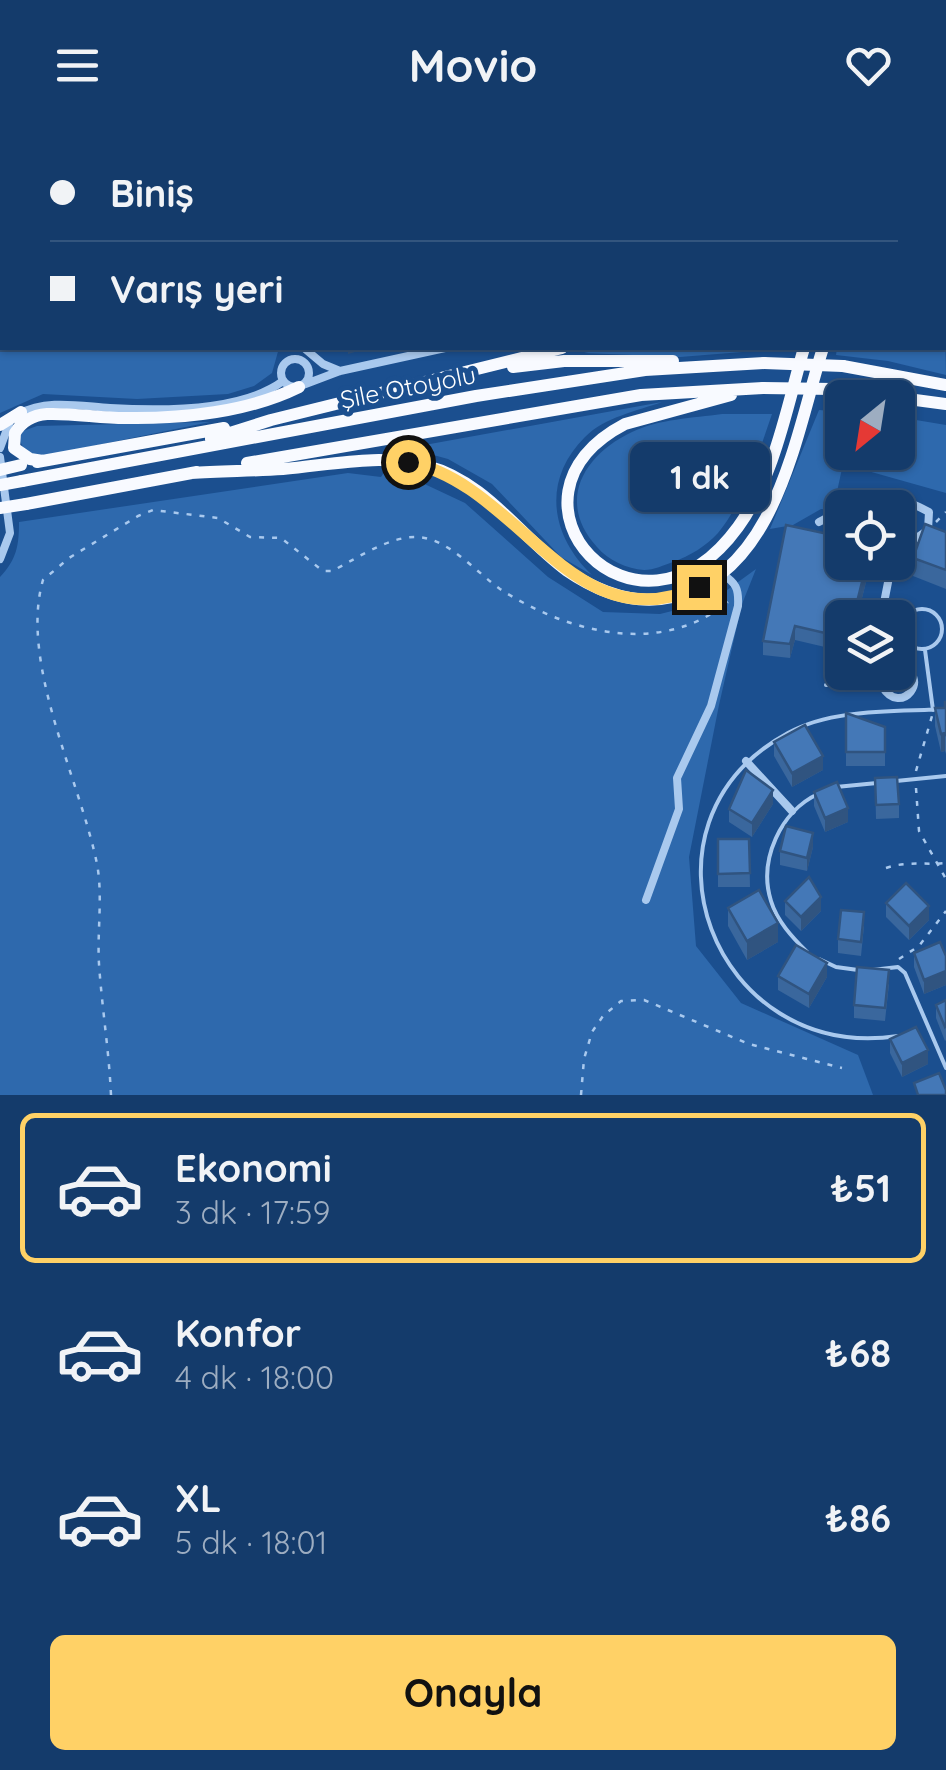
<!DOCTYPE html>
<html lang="tr">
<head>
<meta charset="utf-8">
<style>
	body { margin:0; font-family:Quicksand,sans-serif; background:#214673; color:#f1f3f6; height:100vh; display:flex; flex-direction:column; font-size:38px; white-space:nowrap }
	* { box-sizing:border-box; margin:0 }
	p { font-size:32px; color:#9dadc1 }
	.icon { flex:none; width:55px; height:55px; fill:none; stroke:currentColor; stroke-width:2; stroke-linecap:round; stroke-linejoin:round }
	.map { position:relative; height:965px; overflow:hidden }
	.drawer { display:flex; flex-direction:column; background:#143b6b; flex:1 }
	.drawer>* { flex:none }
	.hud { position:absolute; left:0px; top:0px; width:948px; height:220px; box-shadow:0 2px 8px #0004,0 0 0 2px #33557e; display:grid; align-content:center; height:220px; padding:0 50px; background:#143b6b }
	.needle { width:65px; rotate:210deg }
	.controls { position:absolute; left:825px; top:250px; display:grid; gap:20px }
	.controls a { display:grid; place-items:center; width:90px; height:90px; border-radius:15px; background:#143b6b; box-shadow:0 2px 8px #0004,0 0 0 2px #33557e; font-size:50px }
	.end { position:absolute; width:45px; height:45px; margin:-22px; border:12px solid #ffd166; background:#111; box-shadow:0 0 0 5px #111 }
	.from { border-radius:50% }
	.bubble { position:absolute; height:70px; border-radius:15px; background:#143b6b; box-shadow:0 2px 8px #0004,0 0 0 2px #33557e; font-size:32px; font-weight:800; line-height:70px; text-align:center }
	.hud b { display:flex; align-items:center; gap:35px; height:95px; font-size:38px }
	.hud b+b { border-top:2px solid #33557e }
	.hud i { width:25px; height:25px; background:#f1f3f6 }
	ul { padding:18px 0 0; list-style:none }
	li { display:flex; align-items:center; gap:30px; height:150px; margin:0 20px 15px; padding:0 30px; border:5px solid transparent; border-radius:15px }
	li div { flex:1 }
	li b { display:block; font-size:38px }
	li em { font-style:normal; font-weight:800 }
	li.current { border-color:#ffd166 }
	li>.icon { width:90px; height:90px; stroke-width:1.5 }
	.action { display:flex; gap:20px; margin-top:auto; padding:20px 50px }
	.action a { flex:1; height:115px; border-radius:15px; background:#ffd166; color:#111; font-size:40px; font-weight:800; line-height:115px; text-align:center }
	header { display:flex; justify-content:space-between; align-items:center; height:130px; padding:0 50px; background:#143b6b; font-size:45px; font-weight:800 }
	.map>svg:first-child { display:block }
</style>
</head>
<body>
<header><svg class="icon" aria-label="menu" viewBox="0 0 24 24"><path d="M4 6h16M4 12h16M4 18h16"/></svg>Movio<svg class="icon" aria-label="heart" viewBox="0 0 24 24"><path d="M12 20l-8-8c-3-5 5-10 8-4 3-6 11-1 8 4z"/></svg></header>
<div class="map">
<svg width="946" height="965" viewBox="0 0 946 965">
	<rect width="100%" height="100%" fill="#1b4f8f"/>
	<!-- green -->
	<path fill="#2e69ad" d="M0,0H577L2,2V218H279L272,243L254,256L228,264L137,269L43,264L0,283Z
		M945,198L946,245L888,231L836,225L837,218H945Z
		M607,218H792L680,227L584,223Z
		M662,272C637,281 605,287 585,307C541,351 551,406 592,445L561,427L492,354L448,329L408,318Z
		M819,280L842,282V322H898V287L946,295V363L843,334L833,380L821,379L793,395L770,399Z
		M722,284H772C758,324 745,370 718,403C706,416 690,426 673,432C664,435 654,440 644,440C627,439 608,430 597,417C556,372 583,325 632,302C659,289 693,288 722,284Z
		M210,292L39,327L24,319L19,309L23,301L37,296Z
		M385,341L416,350L465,373L548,447L603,482L660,484L712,471L756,439L742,474L719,575L689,727L696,816L741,873L858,925L873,965H0V447C17,429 19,415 19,392L348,343L381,347Z"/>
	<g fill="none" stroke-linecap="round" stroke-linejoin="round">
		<!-- path -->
		<path stroke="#a9c9ee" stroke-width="2.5" stroke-dasharray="5 8" stroke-linecap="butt" d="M492,2L493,0
			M499,2V0
			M0,110L2,109
			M0,176L2,175
			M0,183L2,182
			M936,392L946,382
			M916,641L932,586
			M916,658L919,701L946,749
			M886,738C906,731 925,735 946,733
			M899,829L919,816L946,781
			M111,965C109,921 102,878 99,834C97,802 103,766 97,734C80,650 19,533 43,450L69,428L138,386L153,380L218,388L250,407L281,408L323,441H332C356,429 389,406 417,407C448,408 476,442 500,459C568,503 661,527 728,472
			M581,965L584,929L592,902L603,886L621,871L644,870L749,914L842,938"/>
		<!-- service -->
		<path stroke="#a9c9ee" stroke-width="4" d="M902 499a20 20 0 1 1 40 0a20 20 0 1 1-40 0Z
			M925,520L933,580
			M826,555L882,549
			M896,651L946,646
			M836,657L877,653
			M807,822C792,807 777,791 771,771C758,730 781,681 818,664
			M819,829L836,837L858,840
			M872,840L898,837L905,843L946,938
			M898,906C714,934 621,694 788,603C833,578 896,582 946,579"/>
		<!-- minor -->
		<path stroke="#a9c9ee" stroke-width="8" d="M691,0L695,2
			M654,2L656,0
			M750,2L751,0
			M839,2L840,0
			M304,218L323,234L340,241
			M281 243a14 14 0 1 1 28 0a14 14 0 1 1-28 0Z
			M303,255L340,241L445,218
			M19,284C46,269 79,276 110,278C160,281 241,282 283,251
			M0,318L9,294
			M0,327L10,403L0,429
			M848,378C881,362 898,365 929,382L928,400
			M819,392L842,380
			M898,421L928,400
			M881,488L892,432
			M886,542L882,556C901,589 934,545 898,536
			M746,631L792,681
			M646,770L679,679L677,648L711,576L738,476C739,458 736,453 721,443"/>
		<!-- trunk -->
		<path stroke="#f8faff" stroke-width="12" d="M904,2L906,0
			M923,2L925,0
			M945,5L946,4
			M945,72L946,69
			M945,178L946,179
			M843,236L946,255
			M513,237L564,231H673
			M833,259L946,274
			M731,265L625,294C483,368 636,537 738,397C775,346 787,276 804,218
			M0,295L21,282
			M211,309L271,290L562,218
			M43,331L30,329L14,318L15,303C22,291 33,285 47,284C73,283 99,288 125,288C182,289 248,282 299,257
			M37,332L224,298
			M247,333L641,265L763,258
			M191,343C221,341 252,341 283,339C331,335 379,323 427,336C485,351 520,406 566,440C598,462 634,476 673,467C777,443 796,302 823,218
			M22,351L476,266L645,240L764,233
			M26,374L197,342"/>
		<!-- trunk-bridge -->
		<path stroke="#f8faff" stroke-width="12" d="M764,233L843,236
			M763,258L833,259
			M0,340L21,335
			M0,355L22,351
			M0,378L26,374"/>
	</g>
	<!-- wall -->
	<path fill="#3a679d" d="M264,0H291L290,2H264Z
		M770,0H820L818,2H774Z
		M946,402V459L913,446V428Z
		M842,432H871L857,488H842V521L795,510L790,528L763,525V511Z
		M946,572V624L945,621L941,622L935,596V578H945Z
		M846,583L885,597V636H846Z
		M774,612L823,640L792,657L774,626Z
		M875,648L899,674V688L876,689Z
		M814,662L848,692L825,702L814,676Z
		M773,674L752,707L729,692V679Z
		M718,709H749L750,757H718Z
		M813,717L807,741L780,735V721Z
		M785,771L821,781L801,801L785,785Z
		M886,773L929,790L909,810L886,787Z
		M728,778L778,812L747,830L728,796Z
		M864,796L861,826L838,823V809Z
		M914,823L946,826V855L924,864L914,837Z
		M778,846L827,847L809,878L778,860Z
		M889,854L885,891L854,888V875Z
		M946,870V910L945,911L936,888V875Z
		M890,909L928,934L902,947L890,923Z"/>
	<!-- shaded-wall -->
	<path fill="#305480" d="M348,218H362V220L348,224Z
		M867,432H871L857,488H853Z
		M795,496V510L790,528V514Z
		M945,603V621L941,622V604Z
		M823,626V640L792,657V643Z
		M773,660V674L752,707V693Z
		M848,678V692L825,702V688Z
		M813,703V717L807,741V728Z
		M821,767V781L801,801V787Z
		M929,776V790L909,810V796Z
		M778,793V812L747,830V811Z
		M827,833V847L809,878V864Z
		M946,841V855L924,864V850Z
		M928,920V934L902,947V933Z"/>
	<!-- building -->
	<path fill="#4478b7" stroke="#305480" stroke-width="2.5" d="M717,0H736L734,2H721Z
		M786,0H805L804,2H791Z
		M925,394L946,402V440L913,428Z
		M786,395L842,407V432H867L853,488H842V507L795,496L790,514L763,511Z
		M945,572H946V606L945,603L941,604L935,578H945Z
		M846,583L885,597V622H846Z
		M805,595L823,626L792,643L774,612Z
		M746,640L773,660L752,693L729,679Z
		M897,647L899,674L876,675L875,648Z
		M837,652L848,678L825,688L814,662Z
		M786,696L813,703L807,728L780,721Z
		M718,709H749L750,743L718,744Z
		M809,747L821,767L801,787L785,771Z
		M906,753L929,776L909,796L886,773Z
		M759,760L778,793L747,811L728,778Z
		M841,780L864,782L861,812L838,809Z
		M940,812L946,826V841L924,850L914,823Z
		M796,815L827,833L809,864L778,846Z
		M857,837L889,840L885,878L854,875Z
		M946,870V896L945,897L936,875Z
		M916,897L928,920L902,933L890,909Z
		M939,943L946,960V965H918L914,953Z"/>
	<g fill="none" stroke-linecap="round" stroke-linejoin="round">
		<!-- route -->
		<path stroke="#ffd166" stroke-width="12" d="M408,332C521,354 572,515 699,457"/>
	</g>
	<g text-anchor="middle" stroke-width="10" stroke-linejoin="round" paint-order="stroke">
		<!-- street labels -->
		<g font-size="25" fill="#fff" stroke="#1b4f8f">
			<text transform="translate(408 257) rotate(-11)" y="9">Şile Otoyolu</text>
		</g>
	</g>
</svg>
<div class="controls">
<a><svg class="needle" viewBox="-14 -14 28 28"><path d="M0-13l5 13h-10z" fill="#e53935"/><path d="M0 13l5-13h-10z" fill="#9dadc1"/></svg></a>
<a><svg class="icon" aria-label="locate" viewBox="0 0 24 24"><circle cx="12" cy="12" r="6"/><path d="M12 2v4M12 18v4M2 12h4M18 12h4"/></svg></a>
<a><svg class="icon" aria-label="layers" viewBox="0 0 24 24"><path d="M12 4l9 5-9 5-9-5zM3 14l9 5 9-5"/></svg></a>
</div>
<i class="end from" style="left:408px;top:332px"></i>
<i class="end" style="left:699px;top:457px"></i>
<div class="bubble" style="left:630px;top:312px;width:140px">1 dk</div>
<div class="hud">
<b><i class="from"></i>Biniş</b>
<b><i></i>Varış yeri</b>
</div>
</div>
<section class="drawer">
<ul>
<li class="current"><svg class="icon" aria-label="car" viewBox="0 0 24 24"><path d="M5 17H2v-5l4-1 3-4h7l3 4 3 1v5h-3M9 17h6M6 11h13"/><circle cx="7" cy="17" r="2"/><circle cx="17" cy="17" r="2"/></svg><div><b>Ekonomi</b><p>3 dk · 17:59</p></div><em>₺51</em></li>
<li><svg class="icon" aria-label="car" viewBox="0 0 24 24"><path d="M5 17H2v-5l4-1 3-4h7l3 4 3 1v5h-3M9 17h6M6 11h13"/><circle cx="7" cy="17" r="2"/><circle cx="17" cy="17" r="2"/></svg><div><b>Konfor</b><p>4 dk · 18:00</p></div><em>₺68</em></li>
<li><svg class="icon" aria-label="car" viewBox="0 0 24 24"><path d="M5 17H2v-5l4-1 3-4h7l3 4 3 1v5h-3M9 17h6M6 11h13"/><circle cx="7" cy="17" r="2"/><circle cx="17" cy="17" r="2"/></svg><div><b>XL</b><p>5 dk · 18:01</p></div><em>₺86</em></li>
</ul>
<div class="action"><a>Onayla</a></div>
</section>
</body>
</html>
